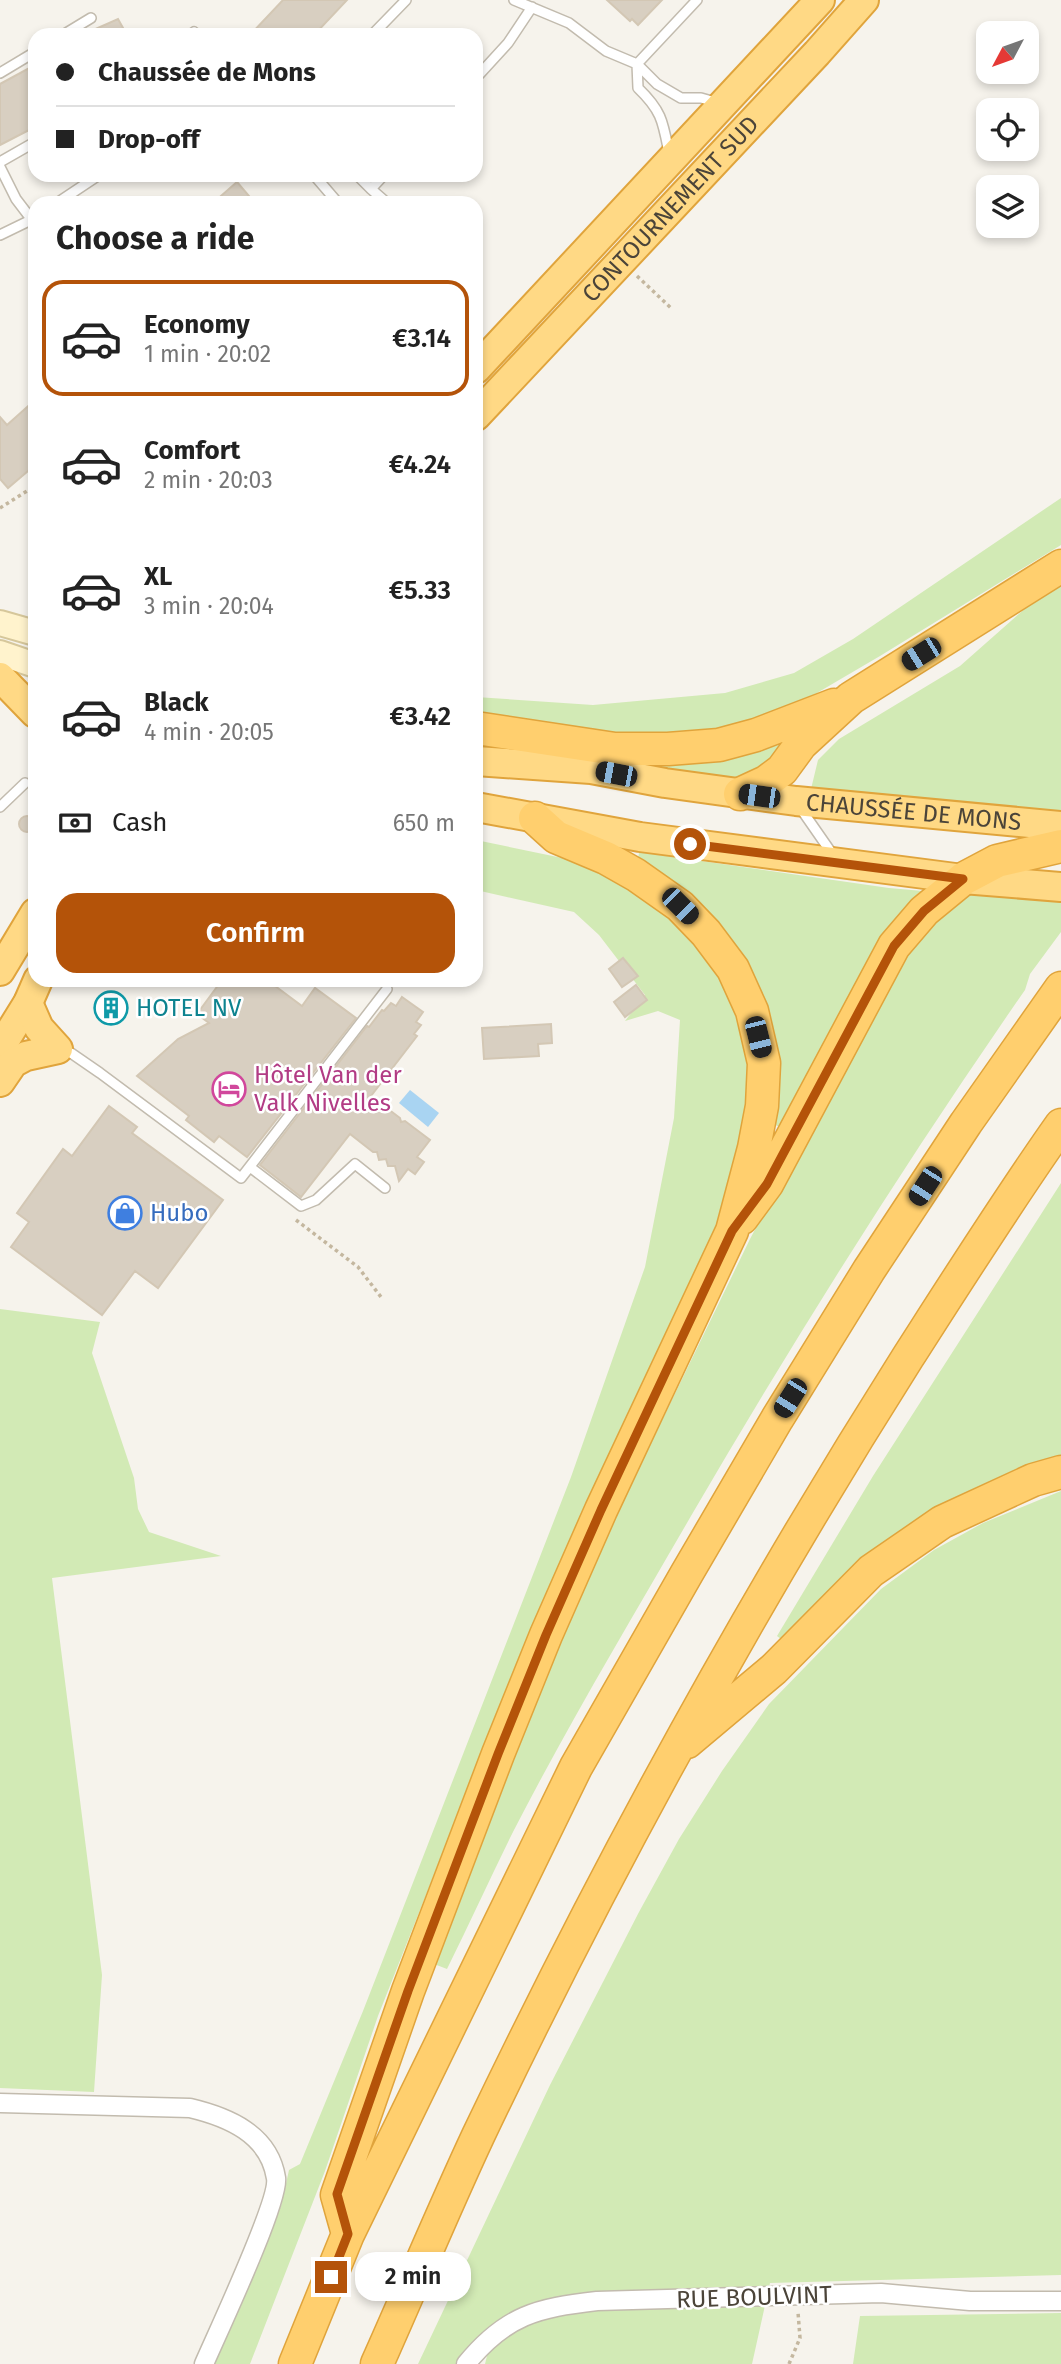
<!DOCTYPE html>
<html lang="en">
<head>
<meta charset="utf-8">
<style>
	body { margin:0; font-family:"Fira Sans",sans-serif; background:#f2f2f2; color:#222; height:100vh; display:flex; flex-direction:column; font-size:26px; white-space:nowrap }
	* { box-sizing:border-box; margin:0 }
	p { font-size:23px; color:#767676 }
	.icon { flex:none; width:38px; height:38px; fill:none; stroke:currentColor; stroke-width:2; stroke-linecap:round; stroke-linejoin:round }
	.map { position:relative; flex:1; overflow:hidden }
	.panel { position:absolute; left:28px; top:196px; width:455px; height:791px; display:flex; flex-direction:column; background:#fff; border-radius:21px; box-shadow:0 4px 10px #0003 }
	.panel>* { flex:none }
	.top-card { position:absolute; left:28px; top:28px; width:455px; height:154px; border-radius:21px; box-shadow:0 4px 10px #0003; display:grid; align-content:center; height:154px; padding:0 28px; background:#fff }
	.needle { width:46px; rotate:229deg }
	.controls { position:absolute; left:976px; top:21px; display:grid; gap:14px }
	.controls a { display:grid; place-items:center; width:63px; height:63px; border-radius:14px; background:#fff; box-shadow:0 4px 10px #0003; font-size:35px }
	.end { position:absolute; width:32px; height:32px; margin:-16px; border:9px solid #b45309; background:#fff; box-shadow:0 0 0 4px #fff }
	.from { border-radius:50% }
	.bubble { position:absolute; height:49px; border-radius:21px; background:#fff; box-shadow:0 4px 10px #0003; font-size:23px; font-weight:600; line-height:49px; text-align:center }
	.car { position:absolute; width:21px; height:42px; margin:-21px -10px; border-radius:9px; box-shadow:0 0 5px 2px #0007; background:linear-gradient(#222 24%,#8ab4d8 0 40%,#222 0 76%,#8ab4d8 0 86%,#222 0) }
	.top-card b { display:flex; align-items:center; gap:24px; height:66px; font-size:26px }
	.top-card b+b { border-top:2px solid #e0e0e0 }
	.top-card i { width:18px; height:18px; background:#222 }
	ul { padding:0; list-style:none }
	li { display:flex; align-items:center; gap:21px; height:116px; margin:0 14px 10px; padding:0 14px; border:4px solid transparent; border-radius:21px }
	li div { flex:1 }
	li b { display:block; font-size:26px }
	li em { font-style:normal; font-weight:600 }
	li.on { border-color:#b45309 }
	li>.icon { width:63px; height:63px; stroke-width:1.5 }
	h2 { padding:0 28px; font-size:32px; line-height:84px }
	.pay { display:flex; align-items:center; gap:18px; height:77px; padding:0 28px; font-size:26px }
	.pay p { margin-inline-start:auto }
	.cta { display:flex; gap:14px; margin-top:auto; padding:14px 28px }
	.cta a { flex:1; height:80px; border-radius:21px; background:#b45309; color:#fff; font-size:28px; font-weight:600; line-height:80px; text-align:center }
	.map>svg:first-child { display:block }
</style>
</head>
<body>
<div class="map">
<svg width="1061" height="2364" viewBox="0 0 1061 2364">
	<rect width="100%" height="100%" fill="#f6f3ec"/>
	<!-- green -->
	<path fill="#d2eab5" d="M1061,498V545L880,656L793,707L718,729L635,735L552,729L476,715V697L593,705L725,693L794,673L853,639Z
		M1061,584V812L811,789L818,760L839,739L960,666L1028,606Z
		M794,729L780,763L734,782L476,747V736L592,753Z
		M476,840L572,860L619,882L666,916L710,962L735,1005L750,1060L749,1096L725,1208L700,1271L483,1751L378,2016L325,2171L250,2364H213L281,2206L289,2170L300,2164L363,2011L571,1477L645,1267L674,1118L680,1020L658,1011L625,1021L645,995L599,935L574,912L476,890Z
		M639,852L889,888L923,891L926,899L784,1129L773,1124L775,1048L638,860Z
		M962,890L1061,899V932L1030,974L1025,990C906,1161 796,1336 691,1516C631,1620 569,1723 514,1830C491,1876 470,1923 447,1969L434,1964L491,1808L572,1615L617,1513L750,1239L906,944Z
		M1061,1183V1460L786,1643L777,1636L873,1476Z
		M0,1309L100,1322L92,1353L134,1478L138,1509L149,1532L221,1556L52,1578L102,1975L94,2092L0,2088Z
		M1061,1491V2275L770,2283L752,2364H485L495,2323L468,2347L458,2364H418L550,2085L639,1912L679,1839L722,1771L769,1704L881,1589L934,1550L983,1523Z
		M1061,2313V2364H853L860,2316Z"/>
	<!-- water -->
	<path fill="#a9d4f2" d="M410,1090L439,1113L428,1127L399,1103Z"/>
	<!-- building -->
	<path fill="#d8cfc1" stroke="#d3c7b4" stroke-width="2" d="M283,0H347L314,35H250Z
		M607,0H662L638,25L632,19L630,21Z
		M118,19L127,35H82Z
		M35,65V121L29,125L31,129L0,145V84Z
		M237,182L255,203H213Z
		M35,400V465L8,488L0,479V417L7,425Z
		M19 824a8 8 0 1 1 16 0a8 8 0 1 1-16 0Z
		M623,958L638,976L622,987L609,969Z
		M222,980H267L302,1006L315,988L356,1018L247,1157L219,1136L214,1142L186,1120L189,1116L137,1076L178,1039L209,1023L197,1014Z
		M636,985L647,1000L625,1017L614,1002Z
		M402,997L423,1012L416,1022L421,1025L414,1034L417,1036L371,1096L400,1118L401,1122L405,1121L430,1140L417,1157L424,1162L415,1174L408,1169L399,1181L395,1166H388L386,1159L379,1160L377,1152H373L350,1134L301,1197L260,1165L367,1026L369,1027L382,1010L384,1011L391,1003L396,1006Z
		M551,1024L552,1043L538,1044L539,1056L484,1059L482,1028Z
		M109,1106L137,1127L132,1133L223,1200L158,1288L135,1271L102,1315L11,1247L29,1222L17,1213L63,1149L72,1156Z"/>
	<g fill="none" stroke-linecap="round" stroke-linejoin="round">
		<defs>
			<path id="service" d="M514,0L569,23L606,51L637,64L657,84L681,98H701L719,103
				M63,35L91,18
				M190,35L194,32L197,35
				M372,35L406,0
				M0,73L35,52
				M476,78L508,43L532,7
				M669,153C663,122 662,111 638,88L637,64L697,0
				M0,162L35,142
				M0,167L16,199L32,220
				M314,175L338,203
				M357,175L371,189
				M384,175L371,189L387,203
				M57,203L99,175
				M0,235L35,218
				M0,807L25,783
				M801,809L833,855
				M60,1050L71,1053L100,1073L241,1178L387,989
				M250,1167L301,1206L316,1200L355,1164L385,1188"/>
			<path id="minor" d="M0,2103L190,2108C228,2117 269,2134 276,2178C280,2200 217,2334 204,2364
				M466,2364C506,2315 537,2308 597,2301L881,2293L970,2301H1061"/>
			<path id="secondary" d="M0,623L35,633
				M0,653L35,665"/>
			<g id="trunk">
				<path d="M476,369L820,0"/>
				<path id="s1" d="M476,416L817,53L864,0"/>
				<path d="M0,677L35,713"/>
				<path id="s2" d="M476,761L591,769L665,783L796,801L1061,826"/>
				<path d="M476,807L640,837L963,879L1061,887"/>
				<path d="M0,971L35,913"/>
				<path d="M0,1048L28,1003L38,980"/>
				<path d="M0,1082L13,1063L26,1056L58,1049L39,1028L28,1003"/>
			</g>
			<path id="motorway" d="M476,728L615,749H668L719,745L756,735L834,705
				M740,794L766,782L782,770L801,744L851,698L1061,566
				M742,1218L767,1184L894,946L924,911L963,879L997,861L1061,846
				M687,1742L774,1669L871,1571L942,1522L1033,1480L1061,1472
				M348,2234L337,2195L408,1991L498,1754L546,1635L601,1510L732,1231L754,1148L762,1106L764,1063L752,1011L733,969L706,933L680,906L636,875L606,858L556,837L535,818
				M295,2364L348,2234L576,1767L687,1573L777,1419L869,1270L966,1123L1061,988
				M377,2364C411,2288 443,2211 478,2136C606,1868 749,1608 908,1357C958,1279 1008,1200 1061,1125"/>
		</defs>
		<!-- service casing -->
		<use href="#service" stroke="#c2bbae" stroke-width="12"/>
		<!-- minor casing -->
		<use href="#minor" stroke="#c2bbae" stroke-width="21"/>
		<!-- secondary casing -->
		<use href="#secondary" stroke="#d6c79b" stroke-width="28"/>
		<!-- trunk casing -->
		<use href="#trunk" stroke="#e0a43c" stroke-width="32"/>
		<!-- motorway casing -->
		<use href="#motorway" stroke="#e0a43c" stroke-width="35"/>
		<!-- path -->
		<path stroke="#c4b79f" stroke-width="3.5" stroke-dasharray="3.5 3.5" stroke-linecap="butt" d="M637,276L671,308
			M0,508L35,486
			M296,1220L358,1267L381,1297
			M789,2364L800,2338L798,2312"/>
		<!-- service -->
		<use href="#service" stroke="#fff" stroke-width="9"/>
		<!-- minor -->
		<use href="#minor" stroke="#fff" stroke-width="18"/>
		<!-- secondary -->
		<use href="#secondary" stroke="#fff3cd" stroke-width="24"/>
		<!-- trunk -->
		<use href="#trunk" stroke="#ffd985" stroke-width="28"/>
		<!-- motorway -->
		<use href="#motorway" stroke="#ffcf6e" stroke-width="32"/>
	</g>
	<g fill="none" stroke-linecap="round" stroke-linejoin="round">
		<!-- route -->
		<path stroke="#b45309" stroke-width="9" d="M331,2277L348,2234L337,2194L408,1991L498,1754L546,1635L601,1510L732,1231L767,1184L894,946L924,911L963,879L690,844"/>
	</g>
	<!-- icons -->
	<defs>
		<symbol id="building-ring" viewBox="-11 -11 22 22"><circle r="9.5" fill="#fff" stroke="#0f9aa8" stroke-width="1.5"/><path d="M-4-6H4V6H1V3H-1V6H-4ZM-2.5-4.3h1.7v1.8h-1.7ZM.8-4.3h1.7v1.8H.8ZM-2.5-1h1.7V.8h-1.7ZM.8-1h1.7V.8H.8Z" fill="#0f9aa8"/></symbol>
		<symbol id="hotel-ring" viewBox="-11 -11 22 22"><circle r="9.5" fill="#fff" stroke="#d1479c" stroke-width="1.5"/><path d="M-6-4.5h1.5V1H6V5H4.5V3h-9V5H-6ZM-4 0a1.8 1.8 0 1 1 3.6 0ZM.5 0V-2.5h3Q6-2.5 6 0Z" fill="#d1479c"/></symbol>
		<symbol id="shop-ring" viewBox="-11 -11 22 22"><circle r="9.5" fill="#fff" stroke="#3f7fe0" stroke-width="1.5"/><path d="M-5-2.5h2.3a2.7 3.5 0 0 1 5.4 0H5L5.5 6h-11ZM-1.5-2.5h3a1.5 2.3 0 0 0-3 0Z" fill="#3f7fe0"/></symbol>
	</defs>
	<g fill-rule="evenodd">
		<use href="#building-ring" x="92" y="989" width="38" height="38"/>
		<use href="#hotel-ring" x="210" y="1070" width="38" height="38"/>
		<use href="#shop-ring" x="106" y="1194" width="38" height="38"/>
	</g>
	<g text-anchor="middle" stroke-width="5" stroke-linejoin="round" paint-order="stroke">
		<!-- street labels -->
		<g font-size="24" fill="#4b4439" stroke="#fff">
			<text dy="8" stroke="none"><textPath href="#s1" startOffset="284">CONTOURNEMENT SUD</textPath></text>
			<text dy="8" stroke="none"><textPath href="#s2" startOffset="441">CHAUSSÉE DE MONS</textPath></text>
			<text transform="translate(754 2297) rotate(-2)" y="8">RUE BOULVINT</text>
		</g>
		<!-- culture labels -->
		<g font-size="24" fill="#0d838f" stroke="#fff" text-anchor="start">
			<text x="136" y="1016">HOTEL NV</text>
		</g>
		<!-- hotel labels -->
		<g font-size="24" fill="#b23c85" stroke="#fff" text-anchor="start">
			<text x="254" y="1083">Hôtel Van der<tspan x="254" dy="28">Valk Nivelles</tspan></text>
		</g>
		<!-- shop labels -->
		<g font-size="24" fill="#366cbe" stroke="#fff" text-anchor="start">
			<text x="150" y="1221">Hubo</text>
		</g>
	</g>
</svg>
<div class="controls">
<a><svg class="needle" viewBox="-14 -14 28 28"><path d="M0-13l5 13h-10z" fill="#e53935"/><path d="M0 13l5-13h-10z" fill="#767676"/></svg></a>
<a><svg class="icon" aria-label="locate" viewBox="0 0 24 24"><circle cx="12" cy="12" r="6"/><path d="M12 2v4M12 18v4M2 12h4M18 12h4"/></svg></a>
<a><svg class="icon" aria-label="layers" viewBox="0 0 24 24"><path d="M12 4l9 5-9 5-9-5zM3 14l9 5 9-5"/></svg></a>
</div>
<i class="end from" style="left:690px;top:844px"></i>
<i class="end" style="left:331px;top:2277px"></i>
<div class="bubble" style="left:355px;top:2252px;width:116px">2 min</div>
<i class="car" style="left:921px;top:654px;rotate:238deg"></i>
<i class="car" style="left:616px;top:774px;rotate:281deg"></i>
<i class="car" style="left:759px;top:796px;rotate:278deg"></i>
<i class="car" style="left:680px;top:906px;rotate:135deg"></i>
<i class="car" style="left:758px;top:1037px;rotate:166deg"></i>
<i class="car" style="left:925px;top:1186px;rotate:213deg"></i>
<i class="car" style="left:790px;top:1398px;rotate:212deg"></i>
<div class="top-card">
<b><i class="from"></i>Chaussée de Mons</b>
<b><i></i>Drop-off</b>
</div>
<section class="panel">
<h2>Choose a ride</h2>
<ul>
<li class="on"><svg class="icon" aria-label="car" viewBox="0 0 24 24"><path d="M5 17H2v-5l4-1 3-4h7l3 4 3 1v5h-3M9 17h6M6 11h13"/><circle cx="7" cy="17" r="2"/><circle cx="17" cy="17" r="2"/></svg><div><b>Economy</b><p>1 min · 20:02</p></div><em>€3.14</em></li>
<li><svg class="icon" aria-label="car" viewBox="0 0 24 24"><path d="M5 17H2v-5l4-1 3-4h7l3 4 3 1v5h-3M9 17h6M6 11h13"/><circle cx="7" cy="17" r="2"/><circle cx="17" cy="17" r="2"/></svg><div><b>Comfort</b><p>2 min · 20:03</p></div><em>€4.24</em></li>
<li><svg class="icon" aria-label="car" viewBox="0 0 24 24"><path d="M5 17H2v-5l4-1 3-4h7l3 4 3 1v5h-3M9 17h6M6 11h13"/><circle cx="7" cy="17" r="2"/><circle cx="17" cy="17" r="2"/></svg><div><b>XL</b><p>3 min · 20:04</p></div><em>€5.33</em></li>
<li><svg class="icon" aria-label="car" viewBox="0 0 24 24"><path d="M5 17H2v-5l4-1 3-4h7l3 4 3 1v5h-3M9 17h6M6 11h13"/><circle cx="7" cy="17" r="2"/><circle cx="17" cy="17" r="2"/></svg><div><b>Black</b><p>4 min · 20:05</p></div><em>€3.42</em></li>
</ul>
<div class="pay"><svg class="icon" aria-label="cash" viewBox="0 0 24 24"><path d="M3 7h18v10H3z"/><circle cx="12" cy="12" r="2"/></svg>Cash<p>650 m</p></div>
<div class="cta"><a>Confirm</a></div>
</section>
</div>
</body>
</html>
